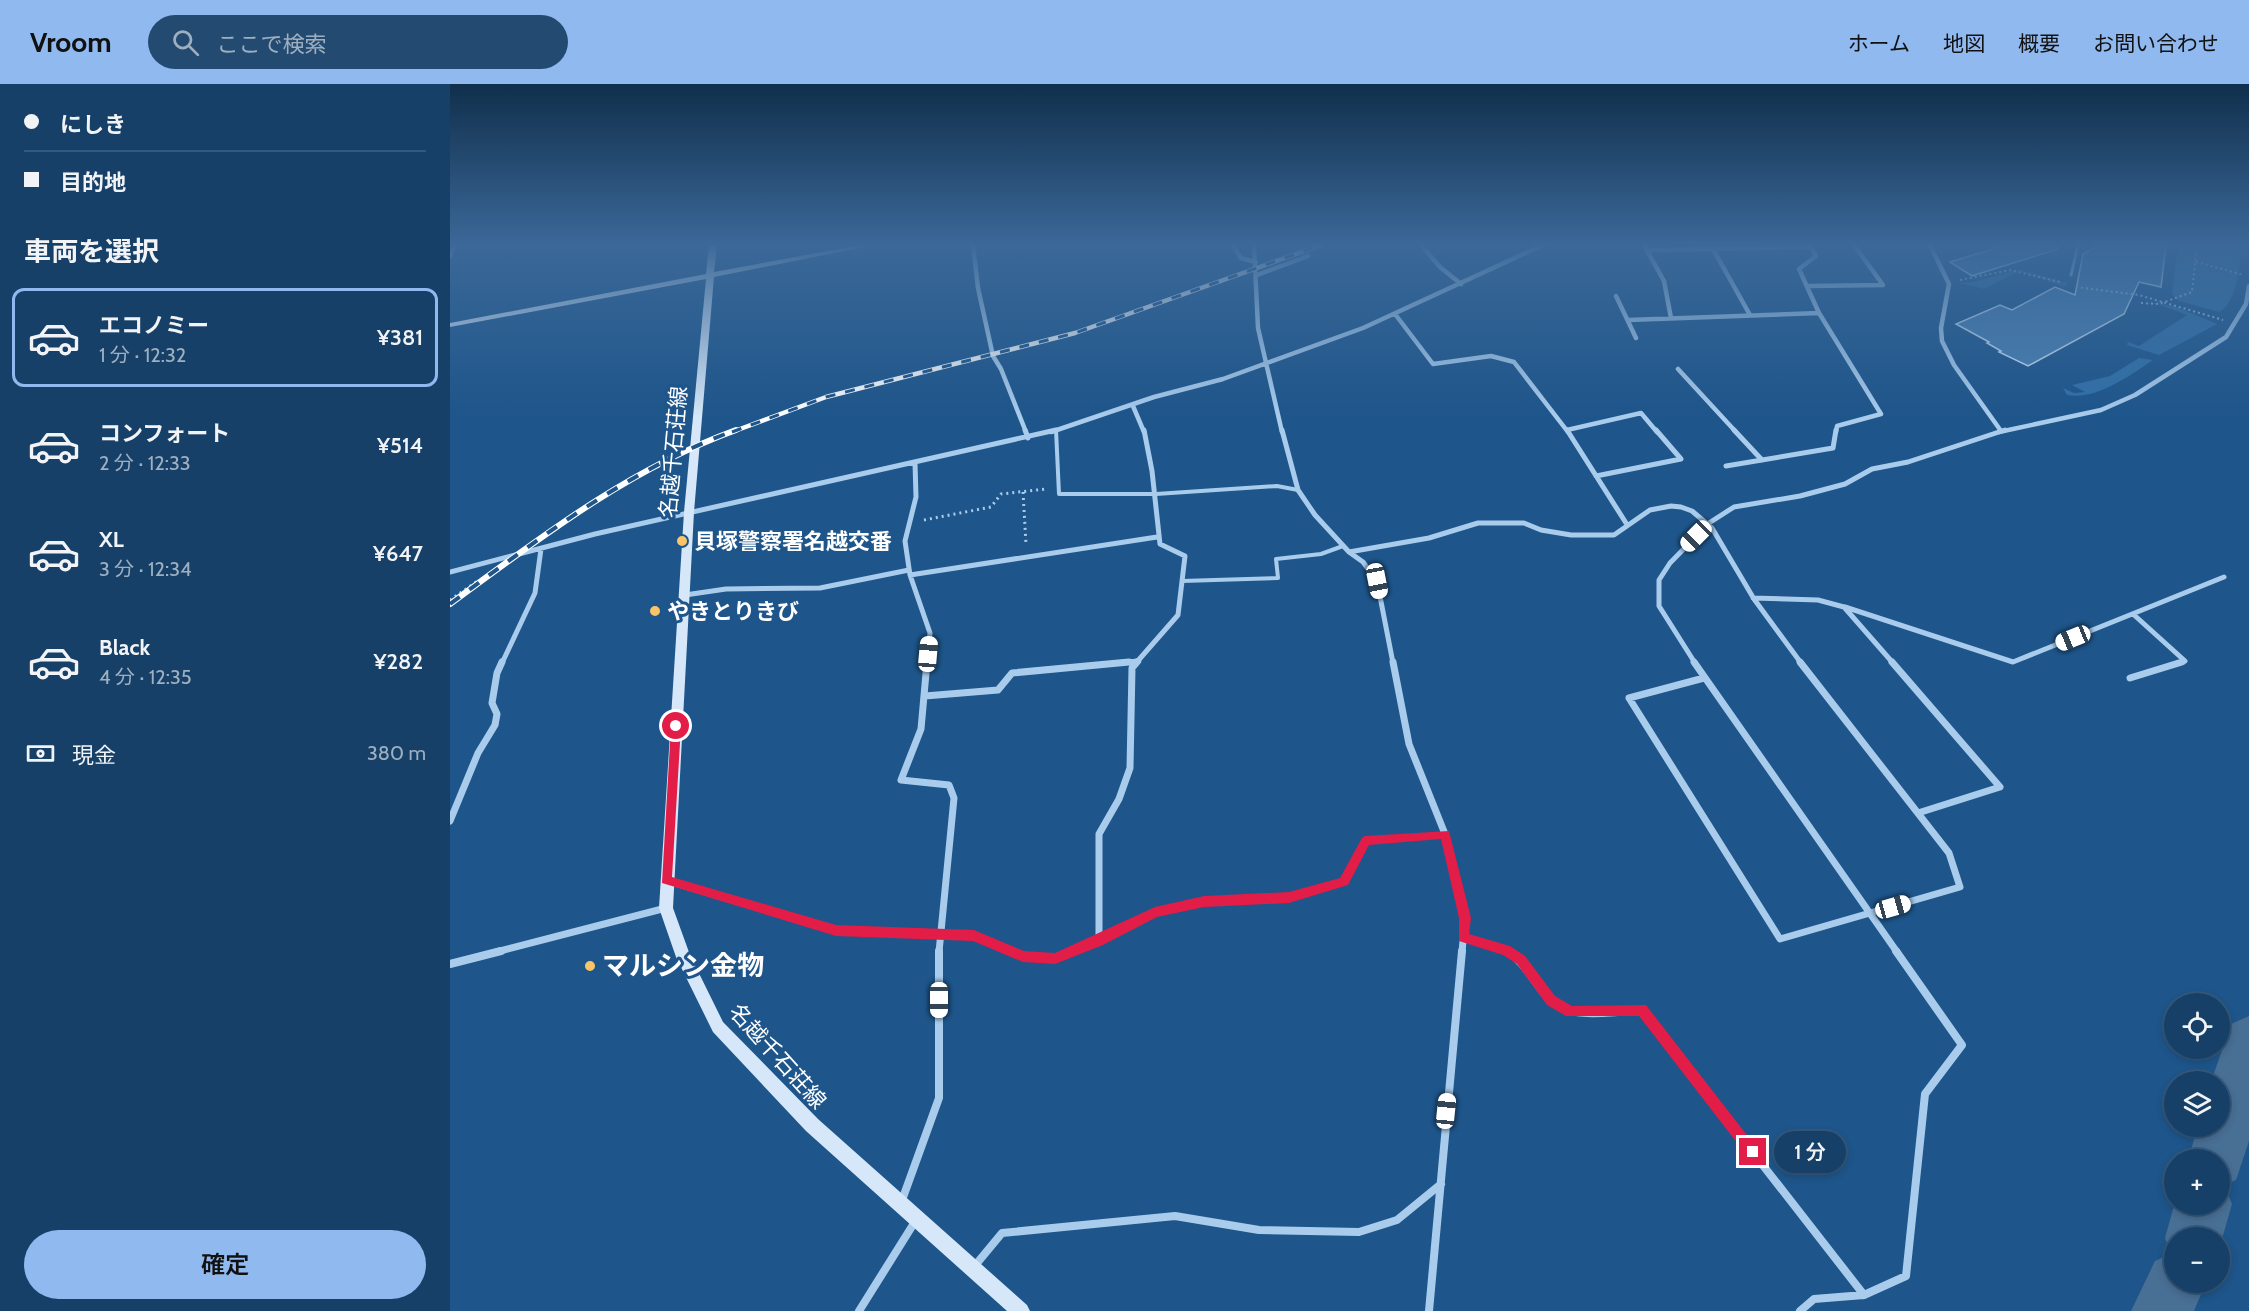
<!DOCTYPE html>
<html lang="ja">
<head>
<meta charset="utf-8">
<style>
	body { margin:0; font-family:Cabin,"Noto Sans JP",sans-serif; background:#234b71; color:#f1f3f6; height:100vh; display:flex; flex-direction:column; font-size:22px; white-space:nowrap }
	* { box-sizing:border-box; margin:0 }
	p { font-size:20px; color:#9eafc0 }
	.icon { flex:none; width:33px; height:33px; fill:none; stroke:currentColor; stroke-width:2; stroke-linecap:round; stroke-linejoin:round }
	.map { position:relative; flex:1; overflow:hidden }
	.drawer { display:flex; flex-direction:column; background:#164068; width:450px }
	.drawer>* { flex:none }
	.top-card { display:grid; align-content:center; height:132px; padding:0 24px; background:#164068 }
	.buttons { position:absolute; left:1714px; top:909px; display:grid; gap:12px }
	.buttons a { display:grid; place-items:center; width:66px; height:66px; border-radius:50%; background:#164068; box-shadow:0 3px 9px #0003,0 0 0 2px #35597c; font-size:30px }
	.end { position:absolute; width:27px; height:27px; margin:-14px; border:8px solid #e11d48; background:#fff; box-shadow:0 0 0 3px #fff }
	.from { border-radius:50% }
	.bubble { position:absolute; height:42px; border-radius:21px; background:#164068; box-shadow:0 3px 9px #0003,0 0 0 2px #35597c; font-size:20px; font-weight:600; line-height:42px; text-align:center }
	.car { position:absolute; width:18px; height:36px; margin:-18px -9px; border-radius:8px; box-shadow:0 0 4px 2px #0007; background:linear-gradient(#fff 24%,#345 0 40%,#fff 0 76%,#345 0 86%,#fff 0) }
	.top-card b { display:flex; align-items:center; gap:21px; height:57px; font-size:22px }
	.top-card b+b { border-top:2px solid #35597c }
	.top-card i { width:15px; height:15px; background:#f1f3f6 }
	ul { padding:0; list-style:none }
	li { display:flex; align-items:center; gap:18px; height:99px; margin:0 12px 9px; padding:0 12px; border:3px solid transparent; border-radius:12px }
	li div { flex:1 }
	li b { display:block; font-size:22px }
	li em { font-style:normal; font-weight:600 }
	li.current { border-color:#90b9f0 }
	li>.icon { width:54px; height:54px; stroke-width:1.5 }
	h2 { padding:0 24px; font-size:27px; line-height:72px }
	.pay { display:flex; align-items:center; gap:15px; height:66px; padding:0 24px; font-size:22px }
	.pay p { margin-inline-start:auto }
	.cta { display:flex; gap:12px; margin-top:auto; padding:12px 24px }
	.cta a { flex:1; height:69px; border-radius:36px; background:#90b9f0; color:#111; font-size:24px; font-weight:600; line-height:69px; text-align:center }
	header { display:flex; align-items:center; gap:36px; box-sizing:border-box; height:84px; padding:0 30px; background:#90b9f0; color:#111 }
	header strong { font-size:28px }
	nav { display:flex; gap:33px; margin-inline-start:auto; font-size:21px }
	.search { width:420px; height:54px; background:#234b71; display:flex; align-items:center; gap:15px; box-sizing:border-box; padding:0 21px; border-radius:33px; color:#9eafc0; font-size:22px }
	main { display:flex; flex:1; min-height:0 }
	.map>svg:first-child { display:block }
</style>
</head>
<body>
<header>
<strong>Vroom</strong>
<div class="search"><svg class="icon" aria-label="search" viewBox="0 0 24 24"><circle cx="10" cy="10" r="6"/><path d="M15 15l6 6"/></svg>ここで検索</div>
<nav><a>ホーム</a><a>地図</a><a>概要</a><a>お問い合わせ</a></nav>
</header>
<main>
<section class="drawer">
<div class="top-card">
<b><i class="from"></i>にしき</b>
<b><i></i>目的地</b>
</div>
<h2>車両を選択</h2>
<ul>
<li class="current"><svg class="icon" aria-label="car" viewBox="0 0 24 24"><path d="M5 17H2v-5l4-1 3-4h7l3 4 3 1v5h-3M9 17h6M6 11h13"/><circle cx="7" cy="17" r="2"/><circle cx="17" cy="17" r="2"/></svg><div><b>エコノミー</b><p>1 分 · 12:32</p></div><em>¥381</em></li>
<li><svg class="icon" aria-label="car" viewBox="0 0 24 24"><path d="M5 17H2v-5l4-1 3-4h7l3 4 3 1v5h-3M9 17h6M6 11h13"/><circle cx="7" cy="17" r="2"/><circle cx="17" cy="17" r="2"/></svg><div><b>コンフォート</b><p>2 分 · 12:33</p></div><em>¥514</em></li>
<li><svg class="icon" aria-label="car" viewBox="0 0 24 24"><path d="M5 17H2v-5l4-1 3-4h7l3 4 3 1v5h-3M9 17h6M6 11h13"/><circle cx="7" cy="17" r="2"/><circle cx="17" cy="17" r="2"/></svg><div><b>XL</b><p>3 分 · 12:34</p></div><em>¥647</em></li>
<li><svg class="icon" aria-label="car" viewBox="0 0 24 24"><path d="M5 17H2v-5l4-1 3-4h7l3 4 3 1v5h-3M9 17h6M6 11h13"/><circle cx="7" cy="17" r="2"/><circle cx="17" cy="17" r="2"/></svg><div><b>Black</b><p>4 分 · 12:35</p></div><em>¥282</em></li>
</ul>
<div class="pay"><svg class="icon" aria-label="cash" viewBox="0 0 24 24"><path d="M3 7h18v10H3z"/><circle cx="12" cy="12" r="2"/></svg>現金<p>380 m</p></div>
<div class="cta"><a>確定</a></div>
</section>
<div class="map">
<svg width="1799" height="1227" viewBox="0 0 1799 1227">
	<rect width="100%" height="100%" fill="#1e558a"/>
	<!-- green -->
	<path fill="#3170a7" d="M1728,161H1792C1789,180 1788,218 1769,228L1729,217L1722,210Z
		M1565,186H1571L1618,199L1614,203L1570,187L1534,205L1510,199L1524,198Z
		M1706,219L1727,223L1767,240L1709,271L1677,261L1678,258L1689,262L1737,231L1708,220H1694Z
		M1689,274L1703,276C1679,292 1647,316 1617,311L1613,304L1624,309L1635,308L1622,301L1660,292Z"/>
	<g fill="none" stroke-linecap="round" stroke-linejoin="round">
		<!-- river -->
		<path fill="#486f94" fill-rule="evenodd" d="M1799,932V1057L1786,1096L1774,1101L1782,1120L1770,1162V1154H1725V1198H1756L1744,1227H1681L1705,1177L1721,1170L1715,1154L1725,1118V1120H1770V1076H1738L1748,1042H1770V998H1761L1781,940Z"/>
	</g>
	<!-- building -->
	<path fill="#4a81b3" stroke="#cee5f8" stroke-width="1.5" d="M1544,161H1607L1608,165L1522,192L1500,178L1543,165Z
		M1649,161H1716L1711,203L1689,198L1674,230L1578,282L1549,268L1551,267L1537,259L1539,258L1506,240L1550,221L1562,226L1605,203L1625,211L1633,170Z"/>
	<g fill="none" stroke-linecap="round" stroke-linejoin="round">
		<!-- path-far1 -->
		<path stroke="#a9ccec" stroke-width="2" stroke-dasharray="2 3" stroke-linecap="butt" d="M1746,178L1794,191
			M1510,196L1560,186L1610,198
			M1626,203L1689,211L1773,236
			M1691,219L1709,220L1742,208L1747,161"/>
		<!-- path -->
		<path stroke="#a9ccec" stroke-width="3" stroke-dasharray="2 4" stroke-linecap="butt" d="M573,408L576,460
			M474,436L541,423L551,410L596,405
			M0,516L29,496"/>
		<!-- lane-far3 -->
		<path stroke="#a9ccec" stroke-width="3" d="M1621,191L1628,161"/>
		<!-- lane-far2 -->
		<path stroke="#a9ccec" stroke-width="4" d="M606,346L609,410H706L827,402L848,406
			M732,497L828,494L826,475L871,470L893,462"/>
		<!-- lane-far1 -->
		<path stroke="#a9ccec" stroke-width="5" d="M489,849L524,851L562,868
			M622,868L705,829L754,818L839,813L894,798L916,757L995,750"/>
		<!-- lane -->
		<path stroke="#a9ccec" stroke-width="6" d="M559,867C582,877 602,876 625,867"/>
		<!-- street-far3 -->
		<path stroke="#a9ccec" stroke-width="4.5" d="M523,161L528,204L543,272L551,285L576,348
			M783,161L791,174L806,178
			M804,161L808,244L832,348
			M971,161L990,183L1011,200
			M1194,161L1214,197L1221,234
			M1360,161L1366,172L1349,185L1369,229L1431,330L1387,342L1386,348
			M1480,161L1499,200L1491,244L1492,257L1504,281L1551,347
			M1263,165L1300,231
			M1197,166L1361,163
			M0,172L5,161
			M807,191L858,172
			M1357,202L1433,201L1404,161
			M1166,212L1186,254
			M945,230L983,280L1041,272L1064,278L1118,348
			M1178,236L1369,229
			M1228,285L1286,348
			M683,322L694,348
			M1117,346L1191,329L1207,348
			M601,348L704,313L773,295L913,244L1093,161
			M1549,348L1651,326L1685,311L1776,253L1796,220L1799,202"/>
		<!-- street-far2 -->
		<path stroke="#a9ccec" stroke-width="5" d="M575,346L578,354
			M832,346L848,406L865,431L899,468L913,478L927,497L943,579
			M1117,346L1176,439
			M1284,346L1312,376
			M465,379L466,413L455,457L460,491L480,549L477,579
			M1276,382L1383,364L1386,346
			M1146,392L1231,375L1206,346
			M899,468L979,454L1028,439H1074L1091,446L1121,451H1164L1200,426L1221,422L1231,423L1242,427L1262,444L1304,515L1351,579
			M0,488L145,450L606,346
			M460,491L707,453
			M235,511L276,505L370,504L459,486
			M1303,514L1368,516L1394,523L1443,579
			M1395,523L1563,578L1774,493
			M1683,530L1735,577L1727,579
			M52,579L85,509L91,465
			M663,579L689,577
			M686,579L728,531L735,472L710,460L702,387L694,346
			M1245,579L1209,522V496L1220,479L1259,439L1284,423L1350,412L1395,400L1422,385L1458,378L1555,346"/>
		<!-- street-far1 -->
		<path stroke="#a9ccec" stroke-width="7" d="M477,578L471,645L451,696L499,701L504,714L489,868
			M943,578L959,660L995,750L1015,834L1012,868
			M1244,578L1447,868
			M1442,578L1550,703L1468,729
			M1254,594L1179,614L1330,855L1510,803L1499,769L1350,578
			M1680,594L1732,578
			M475,612L548,606L562,589L679,578
			M0,737L28,669L45,641L47,630L42,619L47,589L52,578
			M218,797L386,847L489,849
			M1013,853L1059,868
			M649,857V750L669,715L680,684L682,584L687,578
			M46,868L216,824"/>
		<!-- street -->
		<path stroke="#a9ccec" stroke-width="8" d="M1057,867C1077,880 1084,900 1100,916C1121,937 1165,927 1192,926L1414,1211
			M0,880L51,867
			M451,1119L489,1014V867
			M523,1184L552,1149L725,1132L809,1146L909,1148L947,1136L991,1100
			M409,1227L466,1136
			M979,1227L1012,867
			M1350,1227L1364,1215L1414,1211L1456,1192L1475,1010L1512,961L1446,867"/>
		<!-- secondary -->
		<path fill="#d5e7f9" fill-rule="evenodd" d="M259,161H267L264,188L410,161H425L264,193L244,428L223,824L240,871L273,938L368,1035L577,1221L580,1227H557L356,1047L263,948L226,873L209,824L234,428L256,195L0,243V239L256,190Z"/>
		<defs>
			<path id="rail-far1" d="M282,348L376,313L625,249L871,161"/>
			<path id="rail" d="M0,520C91,453 179,385 286,346"/>
		</defs>
		<!-- rail-far1 casing -->
		<use href="#rail-far1" stroke="#fff" stroke-width="4.5"/>
		<!-- rail casing -->
		<use href="#rail" stroke="#fff" stroke-width="6"/>
		<!-- rail-far1 -->
		<use href="#rail-far1" stroke="#1e558a" stroke-width="3" stroke-dasharray="10" stroke-linecap="butt"/>
		<!-- rail -->
		<use href="#rail" stroke="#1e558a" stroke-width="4" stroke-dasharray="12" stroke-linecap="butt"/>
	</g>
	<!-- sky -->
	<linearGradient id="sky" x2="0" y2="1"><stop stop-color="#102f4c"/><stop offset="0.48" stop-color="#3b6898"/><stop offset="1" stop-color="#3b6898" stop-opacity="0"/></linearGradient>
	<rect width="1799" height="333" fill="url(#sky)"/>
	<!-- route -->
	<path fill="#e11d48" d="M226,638L231,642L222,793L386,841L524,846L574,867L605,869L705,823L754,812L839,808L890,794L912,754L915,752L999,747L1021,834L1019,850L1060,862L1075,872L1105,912L1122,922L1196,921L1310,1068L1303,1075L1298,1073L1189,932H1116L1097,921L1067,880L1053,871L1009,857V834L991,755L919,761L898,801L839,819L754,823L707,833L653,861L605,880L573,878L523,857L386,852L212,799L221,642Z"/>
	<!-- markers -->
	<g fill="#fac568" stroke="#1e558a" stroke-width="2">
		<circle cx="232" cy="457" r="6"/>
		<circle cx="205" cy="527" r="6"/>
		<circle cx="140" cy="882" r="6"/>
	</g>
	<g text-anchor="middle" stroke-width="6" stroke-linejoin="round" paint-order="stroke">
		<!-- street labels -->
		<g font-size="22" fill="#fff" stroke="#1e558a">
			<text transform="translate(223 368) rotate(-85)" y="8">名越千石荘線</text>
			<text transform="translate(328 972) rotate(48)" y="8">名越千石荘線</text>
		</g>
		<!-- poi labels -->
		<g font-size="22" font-weight="bold" fill="#fff" stroke="#1e558a" text-anchor="start">
			<text x="244" y="465">貝塚警察署名越交番</text>
			<text x="217" y="535">やきとりきび</text>
		</g>
		<!-- near-poi labels -->
		<g font-size="27" font-weight="bold" fill="#fff" stroke="#1e558a" text-anchor="start">
			<text x="152" y="891">マルシン金物</text>
		</g>
	</g>
</svg>
<div class="buttons">
<a><svg class="icon" aria-label="locate" viewBox="0 0 24 24"><circle cx="12" cy="12" r="6"/><path d="M12 2v4M12 18v4M2 12h4M18 12h4"/></svg></a>
<a><svg class="icon" aria-label="layers" viewBox="0 0 24 24"><path d="M12 4l9 5-9 5-9-5zM3 14l9 5 9-5"/></svg></a>
<a>+</a>
<a>−</a>
</div>
<i class="end from" style="left:226px;top:642px"></i>
<i class="end" style="left:1303px;top:1068px"></i>
<div class="bubble" style="left:1324px;top:1047px;width:72px">1 分</div>
<i class="car" style="left:1246px;top:452px;rotate:225deg"></i>
<i class="car" style="left:927px;top:497px;rotate:169deg"></i>
<i class="car" style="left:1623px;top:554px;rotate:248deg"></i>
<i class="car" style="left:478px;top:570px;rotate:5deg"></i>
<i class="car" style="left:1443px;top:823px;rotate:74deg"></i>
<i class="car" style="left:489px;top:916px;rotate:180deg"></i>
<i class="car" style="left:996px;top:1027px;rotate:6deg"></i>
</div>
</main>
</body>
</html>
